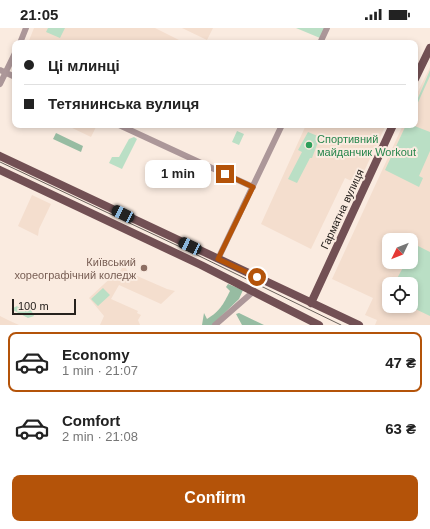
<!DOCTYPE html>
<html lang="en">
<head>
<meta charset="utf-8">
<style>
	body { margin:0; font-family:Helvetica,sans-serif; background:#f6f6f6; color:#222; height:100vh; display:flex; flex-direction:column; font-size:15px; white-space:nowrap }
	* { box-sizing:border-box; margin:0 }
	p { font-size:13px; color:#767676 }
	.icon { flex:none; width:22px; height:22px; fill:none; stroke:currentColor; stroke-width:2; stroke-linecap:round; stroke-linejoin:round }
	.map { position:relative; height:297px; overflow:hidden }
	.drawer { display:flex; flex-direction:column; background:#fff; flex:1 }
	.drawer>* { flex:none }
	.banner { position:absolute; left:12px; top:12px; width:406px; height:88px; border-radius:8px; box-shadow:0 2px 6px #0003; display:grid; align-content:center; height:88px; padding:0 12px; background:#fff }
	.needle { width:26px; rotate:227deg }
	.controls { position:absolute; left:382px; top:205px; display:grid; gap:8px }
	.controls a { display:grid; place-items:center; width:36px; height:36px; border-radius:8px; background:#fff; box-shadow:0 2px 6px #0003; font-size:20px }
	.scale { position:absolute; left:12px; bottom:10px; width:64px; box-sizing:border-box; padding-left:4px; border:2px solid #26211d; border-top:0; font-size:11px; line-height:14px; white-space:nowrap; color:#26211d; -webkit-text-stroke:3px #faebe0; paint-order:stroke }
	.end { position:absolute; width:18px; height:18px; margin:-9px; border:5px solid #b45309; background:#fff; box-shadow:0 0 0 2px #fff }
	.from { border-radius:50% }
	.bubble { position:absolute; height:28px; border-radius:8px; background:#fff; box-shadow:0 2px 6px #0003; font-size:13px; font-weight:600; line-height:28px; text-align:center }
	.car { position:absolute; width:12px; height:24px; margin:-12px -6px; border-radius:5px; box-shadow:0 0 3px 1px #0007; background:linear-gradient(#222 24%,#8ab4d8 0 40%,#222 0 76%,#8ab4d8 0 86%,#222 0) }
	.banner b { display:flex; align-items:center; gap:14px; height:38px; font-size:15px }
	.banner b+b { border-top:1px solid #e0e0e0 }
	.banner i { width:10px; height:10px; background:#222 }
	ul { padding:7px 0 0; list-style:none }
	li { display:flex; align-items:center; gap:12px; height:60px; margin:0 8px 6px; padding:0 4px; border:2px solid transparent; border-radius:8px }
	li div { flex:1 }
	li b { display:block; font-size:15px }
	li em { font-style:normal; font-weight:600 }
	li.selected { border-color:#b45309 }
	li>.icon { width:36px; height:36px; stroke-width:1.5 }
	.primary-button { display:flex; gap:8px; margin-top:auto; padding:8px 12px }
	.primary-button a { flex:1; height:46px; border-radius:8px; background:#b45309; color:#fff; font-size:16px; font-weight:600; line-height:46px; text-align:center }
	.status { display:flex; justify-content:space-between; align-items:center; height:28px; padding:0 20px; background:#fff; direction:ltr }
	.status svg { height:11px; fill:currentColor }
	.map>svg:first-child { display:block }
</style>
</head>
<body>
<div class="status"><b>21:05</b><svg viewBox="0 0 49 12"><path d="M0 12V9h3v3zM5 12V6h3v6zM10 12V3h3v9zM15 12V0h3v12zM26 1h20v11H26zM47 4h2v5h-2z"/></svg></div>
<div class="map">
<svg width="430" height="297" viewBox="0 0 430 297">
	<rect width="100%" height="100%" fill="#faebe0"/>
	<!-- built -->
	<path fill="#f4dece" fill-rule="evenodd" d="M34,0H155L179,12L177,15H28Z
		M182,0H213L207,12Z
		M430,39V297H375L377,292L365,287L373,270L332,251L403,97H415V70ZM389,212H411V234H389ZM389,256H411V278H389Z
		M66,97H97L91,109Z
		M306,97H386L358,156L345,150L311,221L261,196Z
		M32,167L51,176L39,201L38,208L18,198Z
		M124,236L128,244L167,261L175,263L161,276L119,257L111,271L138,283L137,285L141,287L138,292L140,297H100L104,288L89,270L117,244L119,245Z
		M0,288L10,293L19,297H0Z"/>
	<!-- green -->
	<path fill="#badfc5" d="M48,0H65L60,10L46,4Z
		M296,0H325L320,10Z
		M430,42V48L415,81V77Z
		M406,97H412L430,104V123L419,148L423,150L419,159L385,142Z
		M237,103L244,106L239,117L232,114Z
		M308,104L320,109L312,130H310L297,155L288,151L302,124L298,122Z
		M134,109L137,111L122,141L109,135L112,129H119L129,111Z
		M416,217L430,224V288L409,278H411V256H394L406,234H411V226Z
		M103,260L110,267L98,278L91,271Z
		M25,274L28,275L34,288L28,290L11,281Z"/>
	<!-- forest -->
	<path fill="#97bca2" d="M56,105L83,118L81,124L53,111Z
		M228,256L243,262L239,271L212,297H202L204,285L207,291C220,283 223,277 230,263L226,259Z
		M239,285L264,297H242L236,286Z"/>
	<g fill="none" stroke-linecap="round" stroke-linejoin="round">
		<!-- minor -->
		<path stroke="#ac9799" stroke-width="6" d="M20,15L26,0
			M320,15L327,0
			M0,42L15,49
			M0,56L15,25
			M119,97L253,159
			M218,231L282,97
			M215,297L254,263"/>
		<!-- major -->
		<path stroke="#725054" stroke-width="8" d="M415,51L430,20
			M0,128L359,297
			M0,142L201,237L319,297
			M311,275L393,97"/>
		<!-- tram -->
		<path stroke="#68605a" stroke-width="1" d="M0,134L193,225L341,297"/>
	</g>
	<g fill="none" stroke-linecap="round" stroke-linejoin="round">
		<!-- route -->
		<path stroke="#b45309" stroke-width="5" d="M225,146L253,159L218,231L257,249"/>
	</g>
	<!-- markers -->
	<circle fill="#2e9e5b" stroke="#faebe0" stroke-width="1.5" cx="309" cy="117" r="4"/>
	<circle fill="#8d6e63" stroke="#faebe0" stroke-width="1.5" cx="144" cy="240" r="4"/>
	<g text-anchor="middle" stroke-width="4" stroke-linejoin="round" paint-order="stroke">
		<!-- leisure labels -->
		<g font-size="11" fill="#27864d" stroke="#faebe0" text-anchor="start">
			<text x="317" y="115">Спортивний<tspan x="317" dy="13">майданчик Workout</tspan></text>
		</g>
		<!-- street labels -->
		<g font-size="11" fill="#26211d" stroke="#faebe0">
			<text transform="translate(342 181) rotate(-65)" y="4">Гарматна вулиця</text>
		</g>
		<!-- education labels -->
		<g font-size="11" fill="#785e54" stroke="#faebe0" text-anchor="end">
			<text x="136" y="238">Київський<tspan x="136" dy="13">хореографічний коледж</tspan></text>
		</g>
	</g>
</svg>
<div class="controls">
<a><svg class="needle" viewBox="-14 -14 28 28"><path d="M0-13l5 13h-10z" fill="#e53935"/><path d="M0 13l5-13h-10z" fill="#767676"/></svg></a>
<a><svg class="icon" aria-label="locate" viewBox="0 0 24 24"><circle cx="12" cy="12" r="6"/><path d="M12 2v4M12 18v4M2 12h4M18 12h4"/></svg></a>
</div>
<div class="scale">100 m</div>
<i class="end from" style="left:257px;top:249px"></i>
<i class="end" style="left:225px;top:146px"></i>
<div class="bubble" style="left:145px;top:132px;width:66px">1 min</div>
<i class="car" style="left:123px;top:186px;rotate:296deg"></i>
<i class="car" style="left:190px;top:218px;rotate:295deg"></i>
<div class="banner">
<b><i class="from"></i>Ці млинці</b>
<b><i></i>Тетянинська вулиця</b>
</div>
</div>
<section class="drawer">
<ul>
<li class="selected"><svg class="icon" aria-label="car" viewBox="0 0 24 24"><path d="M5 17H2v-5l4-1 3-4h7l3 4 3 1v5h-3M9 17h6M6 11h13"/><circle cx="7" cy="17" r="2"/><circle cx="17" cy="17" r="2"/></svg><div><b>Economy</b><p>1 min · 21:07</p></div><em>47 ₴</em></li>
<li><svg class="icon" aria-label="car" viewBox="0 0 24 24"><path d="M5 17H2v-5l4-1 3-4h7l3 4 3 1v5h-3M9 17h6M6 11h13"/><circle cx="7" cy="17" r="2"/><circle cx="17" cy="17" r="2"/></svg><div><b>Comfort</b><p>2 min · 21:08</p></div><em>63 ₴</em></li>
</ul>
<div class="primary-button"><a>Confirm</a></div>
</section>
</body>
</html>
